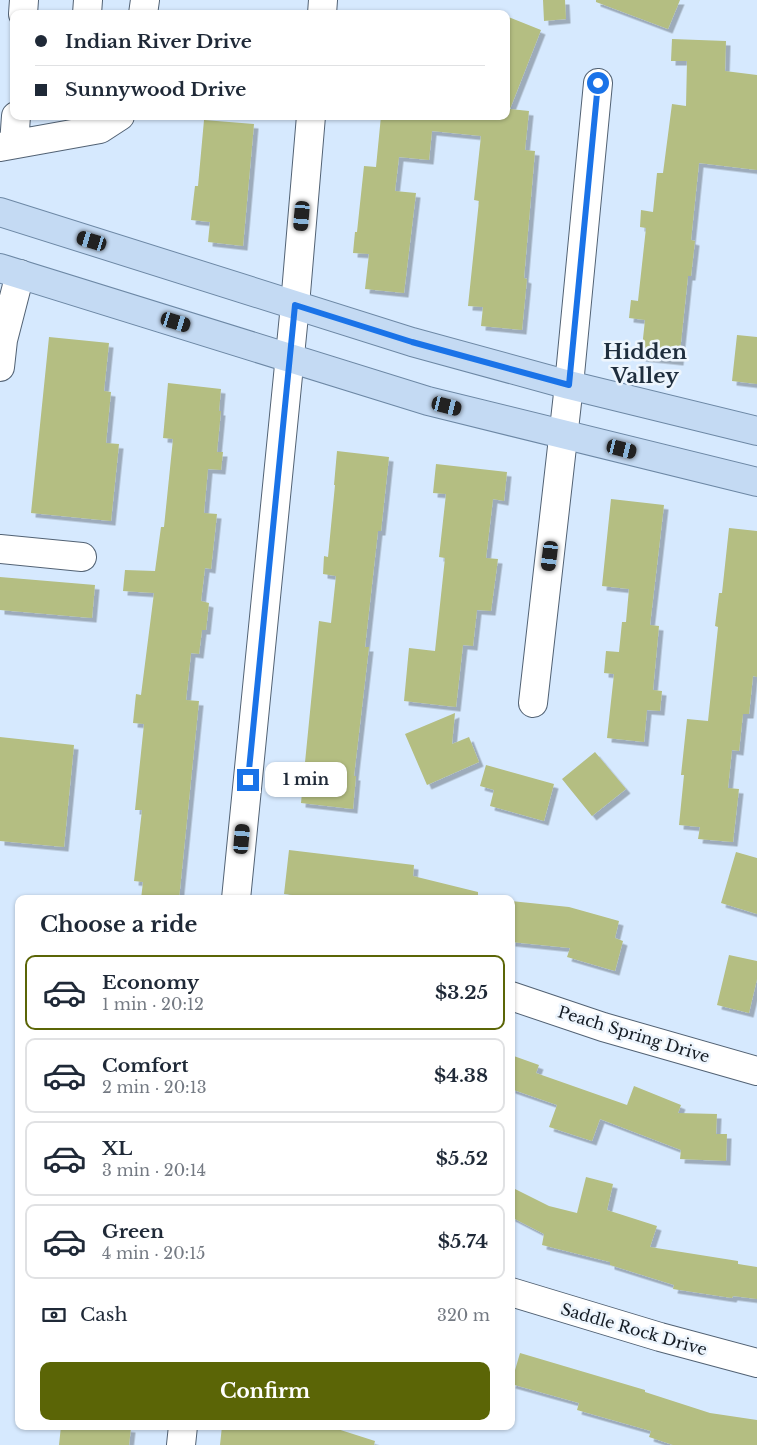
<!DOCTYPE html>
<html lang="en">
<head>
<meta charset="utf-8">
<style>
	body { margin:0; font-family:"Libre Baskerville",serif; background:#f6f6f7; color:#1f2937; height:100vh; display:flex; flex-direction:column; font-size:19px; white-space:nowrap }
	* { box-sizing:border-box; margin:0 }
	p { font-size:16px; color:#747a83 }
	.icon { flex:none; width:28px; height:28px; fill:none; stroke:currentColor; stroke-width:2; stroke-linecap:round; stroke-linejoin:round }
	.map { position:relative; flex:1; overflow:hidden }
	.drawer { position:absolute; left:15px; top:895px; width:500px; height:535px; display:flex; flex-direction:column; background:#fff; border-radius:10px; box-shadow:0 1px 4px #0004 }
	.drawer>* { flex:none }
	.top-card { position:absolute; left:10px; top:10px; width:500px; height:110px; border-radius:10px; box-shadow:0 1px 4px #0004; display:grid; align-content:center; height:110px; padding:0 25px; background:#fff }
	.end { position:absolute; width:22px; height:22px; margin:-11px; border:6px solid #1a73e8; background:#fff; box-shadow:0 0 0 2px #fff }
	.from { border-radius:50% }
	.bubble { position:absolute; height:35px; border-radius:10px; background:#fff; box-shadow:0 1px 4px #0004; font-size:16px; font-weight:700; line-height:35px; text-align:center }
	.car { position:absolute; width:15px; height:30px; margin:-15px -8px; border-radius:6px; box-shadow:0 0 4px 1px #0007; background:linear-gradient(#222 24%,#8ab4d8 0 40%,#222 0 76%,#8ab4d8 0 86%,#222 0) }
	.top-card b { display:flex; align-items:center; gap:18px; height:48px; font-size:19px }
	.top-card b+b { border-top:1px solid #e0e1e3 }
	.top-card i { width:12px; height:12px; background:#1f2937 }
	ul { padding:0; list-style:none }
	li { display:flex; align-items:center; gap:15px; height:75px; margin:0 10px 8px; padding:0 15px; border:2px solid #e0e1e3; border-radius:10px }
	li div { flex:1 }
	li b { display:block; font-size:19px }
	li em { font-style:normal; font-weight:700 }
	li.current { border-color:#5b6506 }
	li>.icon { width:45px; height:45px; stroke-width:1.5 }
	h2 { padding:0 25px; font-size:22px; line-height:60px }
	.pay { display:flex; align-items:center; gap:12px; height:55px; padding:0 25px; font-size:19px }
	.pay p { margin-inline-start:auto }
	.cta { display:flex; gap:10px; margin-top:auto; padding:10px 25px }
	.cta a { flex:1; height:58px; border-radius:10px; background:#5b6506; color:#fff; font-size:20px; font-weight:700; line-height:58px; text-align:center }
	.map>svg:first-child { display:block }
</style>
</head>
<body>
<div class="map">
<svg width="757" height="1445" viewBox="0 0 757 1445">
	<defs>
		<filter id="shadow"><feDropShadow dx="4.5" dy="4.5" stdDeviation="0" flood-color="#0004"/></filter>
	</defs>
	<rect width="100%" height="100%" fill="#d6e9fe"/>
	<!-- building -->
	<path fill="#b4be82" filter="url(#shadow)" d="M543,0H565L566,19L544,21Z
		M596,0H680L668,29L596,2Z
		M506,16L541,30L510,109L529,111L525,150L535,151L524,278L527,279L522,330L481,326L483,307L468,306L479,201L474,200L481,136L432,131L429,160L399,157L395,191L416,193L404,293L365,289L369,254L353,253L355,232H357L364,166L376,167L381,116H506Z
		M672,39L726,41L725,71L757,75V170L699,163L691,240L695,241L691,276H688L679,361L641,357L645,320L629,318L631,300L638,301L646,228L640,227L641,210L653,212L657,173H663L672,104L686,106L687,61H671Z
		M204,120L254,124L243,246L208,242L210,222L191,220L195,186H198Z
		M737,335L757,337V384L732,381Z
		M49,337L109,343L104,391L111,392L106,443L119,444L111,521L31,513Z
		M168,383L221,389L219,411H221L217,452H223L221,470L208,469L204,513L217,514L211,569L205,568L201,601L209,603L206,630H202L199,654L191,653L186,700L199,701L179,899H141L143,882L134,881L142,810H135L144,724L133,723L136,694L141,695L154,593L123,591L125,570L155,571L161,527H164L173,439L163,438Z
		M337,451L389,457L381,531H378L365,647H369L354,776H356L353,809L301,803L319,621L331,623L336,576L323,574L324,556L328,557L335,485H334Z
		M436,464L507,472L504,501L493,499L486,558L498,559L491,611L477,610L473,646L463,645L456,707L404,701L409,648L435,651L445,558L439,557L446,494L433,493Z
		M611,499L664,505L650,625L659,626L653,690L662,691L660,711L647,710L644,742L607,738L614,674L604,673L606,651L619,652L622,622H626L629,589L602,586Z
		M729,528L757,531V677L753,676L749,714H743L739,751L732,750L728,788L739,789L733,842L698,839L700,827L679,825L684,775H681L687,719L708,721L718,627L715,626L719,593H722Z
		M0,577L95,585L92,618L0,610Z
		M455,713L452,744L469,737L479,762L427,785L405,734Z
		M0,737L74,745L64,847L0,841Z
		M595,752L626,789L592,816L562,779Z
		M486,765L554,784L544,821L490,806L494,790L480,786Z
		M289,850L414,865L413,876L478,892V899H375L339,895L338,899H326L284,894Z
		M736,852L757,858V914L721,903Z
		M511,901L569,907L619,921L615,938L623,941L615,971L567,957L570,948L511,942Z
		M729,955L757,961V979L749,1013L717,1005Z
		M511,1055L539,1065L536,1073L627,1105L634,1086L681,1105L678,1113L717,1114L716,1134H727L726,1161L680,1159L681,1150L600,1119L592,1141L549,1127L557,1105L511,1089Z
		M586,1177L613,1184L607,1210L657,1226L650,1247L738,1261V1264L757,1267V1299L733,1296L732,1298L673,1289L674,1285L610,1265V1262L542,1245L544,1234L511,1217V1187L549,1206L577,1213Z
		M520,1353L645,1390V1392L710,1413L757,1420V1445H673L649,1437L651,1431L577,1410L579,1403L511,1384Z
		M61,1426H111L131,1428L129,1445H59Z
		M222,1426H328L375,1441L374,1445H220Z"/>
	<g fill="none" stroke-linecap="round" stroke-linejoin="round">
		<defs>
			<path id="minor" d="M23,14L24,0
				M87,14L88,0
				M143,14L145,0
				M322,14L323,0
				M14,144L16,116
				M0,147L100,129L120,116
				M0,367L3,340L20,274
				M0,549L82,557
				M533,703L569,385L598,83
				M236,899L295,305L311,116
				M511,996L603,1027L757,1071
				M511,1292L660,1337L757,1363
				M181,1445L183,1426"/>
			<path id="major" d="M0,212L412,342L569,385L757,431
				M0,268L428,401L757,482"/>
		</defs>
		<!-- minor casing -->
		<use href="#minor" stroke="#526274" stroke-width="30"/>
		<!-- major casing -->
		<use href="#major" stroke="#6d88a5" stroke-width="30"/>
		<!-- minor -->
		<use href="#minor" stroke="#fff" stroke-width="28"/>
		<!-- major -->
		<use href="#major" stroke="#c4daf3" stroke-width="28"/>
	</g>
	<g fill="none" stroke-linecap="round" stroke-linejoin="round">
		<!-- route -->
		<path stroke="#1a73e8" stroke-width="6" d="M248,780L295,305L412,342L569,385L598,83"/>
	</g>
	<g text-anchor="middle" stroke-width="5" stroke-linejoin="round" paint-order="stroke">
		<!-- street labels -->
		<g font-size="16" fill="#141b23" stroke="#edf5fd">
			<text transform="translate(634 1034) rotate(17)" y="6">Peach Spring Drive</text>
			<text transform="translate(634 1329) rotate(16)" y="6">Saddle Rock Drive</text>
		</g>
		<!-- district labels -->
		<g font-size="21" font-weight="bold" fill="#1e2d3d" stroke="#edf5fd">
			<text x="645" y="359">Hidden<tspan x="645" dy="24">Valley</tspan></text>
		</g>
	</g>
</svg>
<i class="end from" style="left:598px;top:83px"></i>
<i class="end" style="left:248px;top:780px"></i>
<div class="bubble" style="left:265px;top:762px;width:82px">1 min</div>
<i class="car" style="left:302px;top:216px;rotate:185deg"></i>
<i class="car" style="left:92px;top:241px;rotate:287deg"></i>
<i class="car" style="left:176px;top:322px;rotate:107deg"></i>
<i class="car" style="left:447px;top:406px;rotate:104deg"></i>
<i class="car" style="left:622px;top:449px;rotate:104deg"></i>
<i class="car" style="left:550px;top:556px;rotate:187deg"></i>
<i class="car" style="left:242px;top:839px;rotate:5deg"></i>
<div class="top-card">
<b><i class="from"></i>Indian River Drive</b>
<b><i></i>Sunnywood Drive</b>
</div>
<section class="drawer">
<h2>Choose a ride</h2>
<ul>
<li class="current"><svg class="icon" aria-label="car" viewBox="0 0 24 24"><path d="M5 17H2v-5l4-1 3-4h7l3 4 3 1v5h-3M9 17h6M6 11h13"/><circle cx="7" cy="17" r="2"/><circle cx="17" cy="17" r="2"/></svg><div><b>Economy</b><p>1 min · 20:12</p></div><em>$3.25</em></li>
<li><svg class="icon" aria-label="car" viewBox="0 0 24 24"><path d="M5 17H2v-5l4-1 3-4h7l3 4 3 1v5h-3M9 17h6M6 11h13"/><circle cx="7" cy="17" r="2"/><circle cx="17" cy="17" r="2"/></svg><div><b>Comfort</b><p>2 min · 20:13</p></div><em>$4.38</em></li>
<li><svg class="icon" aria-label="car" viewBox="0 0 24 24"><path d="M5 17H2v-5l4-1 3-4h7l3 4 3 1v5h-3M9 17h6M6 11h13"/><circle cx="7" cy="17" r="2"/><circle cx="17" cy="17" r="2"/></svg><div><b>XL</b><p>3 min · 20:14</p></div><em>$5.52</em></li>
<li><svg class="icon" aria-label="car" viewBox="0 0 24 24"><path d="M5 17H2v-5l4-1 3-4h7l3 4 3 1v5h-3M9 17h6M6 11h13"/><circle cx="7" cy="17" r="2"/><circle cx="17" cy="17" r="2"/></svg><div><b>Green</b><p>4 min · 20:15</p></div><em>$5.74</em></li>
</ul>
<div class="pay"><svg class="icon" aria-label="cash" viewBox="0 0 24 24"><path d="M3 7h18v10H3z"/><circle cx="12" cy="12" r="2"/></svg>Cash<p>320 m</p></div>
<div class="cta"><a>Confirm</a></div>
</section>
</div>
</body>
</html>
